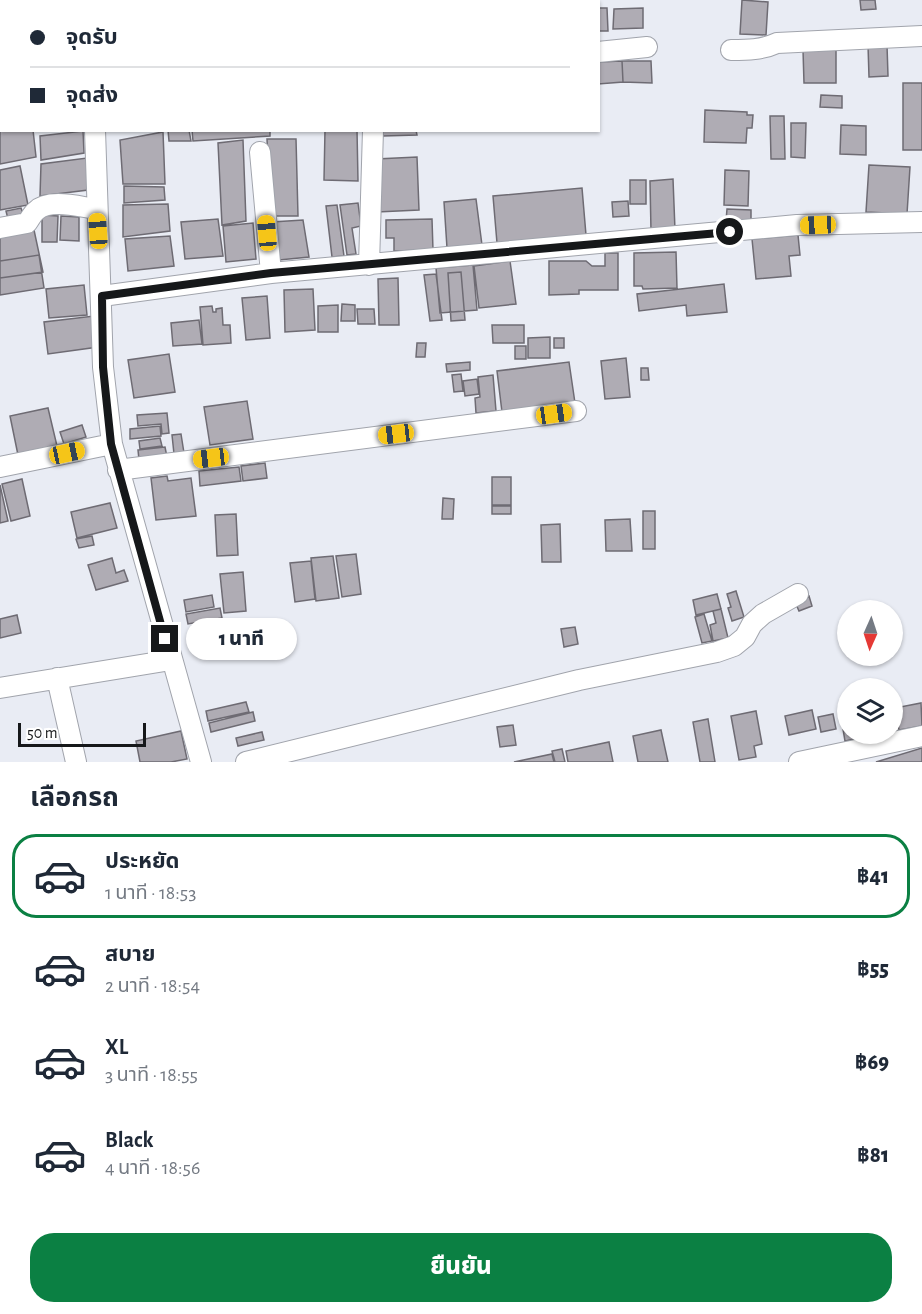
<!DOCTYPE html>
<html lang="th">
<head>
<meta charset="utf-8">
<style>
	body { margin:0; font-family:"Alegreya Sans","Noto Sans Thai",sans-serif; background:#f2f2f3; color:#1f2937; height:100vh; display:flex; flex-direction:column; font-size:22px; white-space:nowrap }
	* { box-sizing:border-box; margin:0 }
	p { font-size:20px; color:#747a83 }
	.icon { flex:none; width:33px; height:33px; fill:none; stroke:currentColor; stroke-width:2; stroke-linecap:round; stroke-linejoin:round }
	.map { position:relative; height:762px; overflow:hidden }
	.sheet { display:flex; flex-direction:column; background:#fff; flex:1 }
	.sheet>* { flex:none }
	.guide { position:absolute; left:0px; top:0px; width:600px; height:132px; box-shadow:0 2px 4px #0004; display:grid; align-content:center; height:132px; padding:0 30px; background:#fff }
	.needle { width:39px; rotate:183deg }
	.fabs { position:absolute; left:837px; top:600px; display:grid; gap:12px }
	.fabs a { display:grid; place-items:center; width:66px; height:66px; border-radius:50%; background:#fff; box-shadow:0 2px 4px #0004; font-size:30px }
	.scale { position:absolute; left:18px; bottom:15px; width:128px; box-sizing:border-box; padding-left:6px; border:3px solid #16181a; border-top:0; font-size:16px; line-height:21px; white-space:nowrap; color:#16181a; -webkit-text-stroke:4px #fff; paint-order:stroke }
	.end { position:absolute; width:27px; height:27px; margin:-14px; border:8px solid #16181a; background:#fff; box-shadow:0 0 0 3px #fff }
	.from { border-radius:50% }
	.bubble { position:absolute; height:42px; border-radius:21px; background:#fff; box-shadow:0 2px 4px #0004; font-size:20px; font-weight:800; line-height:42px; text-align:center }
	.car { position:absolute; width:18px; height:36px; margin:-18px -9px; border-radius:8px; box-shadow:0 0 4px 2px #0007; background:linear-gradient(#f5c518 24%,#345 0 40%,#f5c518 0 76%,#345 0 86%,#f5c518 0) }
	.guide b { display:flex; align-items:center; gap:21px; height:57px; font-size:22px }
	.guide b+b { border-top:2px solid #e0e1e3 }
	.guide i { width:15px; height:15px; background:#1f2937 }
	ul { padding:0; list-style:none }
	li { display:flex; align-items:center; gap:18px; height:84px; margin:0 12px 9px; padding:0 18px; border:3px solid transparent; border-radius:24px }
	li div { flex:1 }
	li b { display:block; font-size:22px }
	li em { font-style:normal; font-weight:800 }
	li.selected { border-color:#0b8043 }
	li>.icon { width:54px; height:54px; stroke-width:1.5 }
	h2 { padding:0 30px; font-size:27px; line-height:72px }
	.primary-button { display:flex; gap:12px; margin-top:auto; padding:12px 30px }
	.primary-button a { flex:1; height:69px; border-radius:24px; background:#0b8043; color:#fff; font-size:24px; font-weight:800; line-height:69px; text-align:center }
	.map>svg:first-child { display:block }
</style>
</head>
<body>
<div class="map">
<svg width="922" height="762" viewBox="0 0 922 762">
	<rect width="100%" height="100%" fill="#e9ecf4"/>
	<!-- building -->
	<path fill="#afacb4" stroke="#6e6b73" stroke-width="1.5" d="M30,0H94V2H30Z
		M742,0L768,2L766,35L740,34Z
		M860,0H875L876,9L861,10Z
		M598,8H607L608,31H598Z
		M643,8V28L613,29L614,9Z
		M868,45H887L888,76L869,77Z
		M803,50H836V83H804Z
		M622,61H651L652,83L623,82Z
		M622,61L623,82L598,84V62Z
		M903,83H922V150H903Z
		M821,95L842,96V108L820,107Z
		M705,110L747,112V115H753L752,128H747L746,143L704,142Z
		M770,116H784L785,159H771Z
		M791,123H806L805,158L791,157Z
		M0,125H2V130H33L36,157L0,164Z
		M841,125L866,126V155L840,154Z
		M168,130H189L191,141H169Z
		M192,130H270V136L193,141Z
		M325,130H357L358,181L324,180Z
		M383,130H416L417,135L383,136Z
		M83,131L84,153L41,160L40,136Z
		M163,132L165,184H123L120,140Z
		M267,139H296L298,216H271Z
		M243,140L246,221L222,225L218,143Z
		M417,157L419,210L377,212L376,159Z
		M87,158L88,190L40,196L41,164Z
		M869,165L910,167L907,214L866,212Z
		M20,166L28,205L0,210V170Z
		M725,170L749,171L748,206L724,205Z
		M673,179L675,230L651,231L650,181Z
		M630,180H646V204H630Z
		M124,186L164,187L165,200L124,203Z
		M582,188L586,235L497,243L493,196Z
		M476,199L482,245L447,248L444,202Z
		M628,201L629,216L613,217L612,202Z
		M358,203L361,226L352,228L356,254L347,255L340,205Z
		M168,204L170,231L123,237V205Z
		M337,205L344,256L332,257L326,206Z
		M21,208L24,217L8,219L6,211Z
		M727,209L751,210V222L726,221Z
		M42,215L58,216L57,242H42Z
		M61,216L79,217V241L60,240Z
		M218,219L223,256L185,259L181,222Z
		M432,219L433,250L394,251V238H386V220Z
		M303,220L309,257L279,260L272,222Z
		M253,223L256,259L226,262L223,226Z
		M34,230L43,272L0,278V236Z
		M798,235L800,255L789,256L791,276L756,279L752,239Z
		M170,236L174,266L128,271L125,239Z
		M676,252L677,288L643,289L642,286H634V253Z
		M605,253H618V290H579V294L549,295V261H586L592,266H605Z
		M39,255L44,288L0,295V261Z
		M510,261L516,304L479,308L474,266Z
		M473,265L477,310L440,313L436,268Z
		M461,272L465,320L451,321L448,273Z
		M436,274L442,320L430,321L424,275Z
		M398,278L399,325H379L378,279Z
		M724,284L727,312L687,316L686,305L639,311L637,294Z
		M84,285L87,315L49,318L46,289Z
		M313,289L315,330L285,332L284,290Z
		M267,296L270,338L246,340L242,298Z
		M342,304L355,305V321H341Z
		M338,305V332H318V306Z
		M212,306L213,312H216V309L222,308L223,325H230L231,343L203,345L200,307Z
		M357,309H374L375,324H358Z
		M94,316L98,347L48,354L44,322Z
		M199,320L202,344L173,346L171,323Z
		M492,325H524V343H493Z
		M550,337V358H528V338Z
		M554,338H564V348H554Z
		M417,343H426L425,357H416Z
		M515,346H526V359H515Z
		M169,354L175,392L134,398L128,360Z
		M626,358L630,397L605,399L601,361Z
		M470,362V370L447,372L446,364Z
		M569,362L575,403L502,412L497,371Z
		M641,368H648L649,380H641Z
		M461,374L463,391L454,392L452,375Z
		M493,375L496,411L476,413L475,398L480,397L478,377Z
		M477,379L479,394L465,396L463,381Z
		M247,401L253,439L210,445L204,407Z
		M48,408L57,446L18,455L10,416Z
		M167,413L169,433L162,434L161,424L138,426L137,415Z
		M82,425L86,437L64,444L60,432Z
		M160,426L161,436L130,439V429Z
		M181,434L184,453L174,454L172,435Z
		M160,438L162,446L140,449L139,441Z
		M165,447L167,457L139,460L138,450Z
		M265,463L267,478L243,481L241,466Z
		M239,467L241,481L200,486L199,471Z
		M167,476L168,481L191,478L196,516L156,520L151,478Z
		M492,477H511V505H492Z
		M22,479L30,516L11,521L2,484Z
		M0,485L8,521L0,523Z
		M443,498L454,499L453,519H442Z
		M110,503L117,528L77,538L71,512Z
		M492,506H511V514H492Z
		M643,511H655V549H643Z
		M236,514L238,555L217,556L215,515Z
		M630,519L632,551H606L605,520Z
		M560,524L561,562H542L541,525Z
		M92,536L94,545L79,548L76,539Z
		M356,554L361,594L342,597L336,556Z
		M333,556L339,598L316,601L311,558Z
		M112,558L116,573L124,570L128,581L96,590L88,565Z
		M311,561L315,599L295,602L290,563Z
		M243,572L246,611L224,613L220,574Z
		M736,591L744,617L732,621L728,608L731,607L727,594Z
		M717,594L721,609L696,615L693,600Z
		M212,595L214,607L186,612L184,600Z
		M809,596L812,606L799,611L795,602Z
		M220,608L222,618L188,624L186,614Z
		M721,609L728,638L713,641L710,625L716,623L713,611Z
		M704,614L712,641L702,643L695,617Z
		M17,615L21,633L0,638V619Z
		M215,621L220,644L213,645L208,623Z
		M205,623L212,648L198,651L192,626Z
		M575,627L578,644L564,647L561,629Z
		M246,702L249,712L208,721L206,711Z
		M921,703L922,726L899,730L895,708Z
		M812,710L816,729L789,735L785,716Z
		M756,711L762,744L754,746L756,757L739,760L731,716Z
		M253,712L255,721L211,732L209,723Z
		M833,714L836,729L821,732L818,717Z
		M708,719L715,762H700L693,722Z
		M513,725L516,745L500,747L497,727Z
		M848,728V734H864V737L845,741L843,729Z
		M661,730L668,762H638L633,736Z
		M181,731L187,759L171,762H140L136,741Z
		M262,732L264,740L238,746L236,738Z
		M609,742L613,762H568L566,751Z
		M922,748V762H876Z
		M562,749L565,762H555L552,751Z
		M552,754L554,762H514Z"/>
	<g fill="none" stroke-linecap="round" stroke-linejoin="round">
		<defs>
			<path id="minor" d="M107,0V2
				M731,50C747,50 762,50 777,43L922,36
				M598,52L647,47
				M0,118H2
				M95,130L103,367L112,444L201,762
				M260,152L271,273
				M0,228L27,223C30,219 32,214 36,211C49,198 80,207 97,209
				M369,265L373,130
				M102,296L271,273L797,225L922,222
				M0,467L112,444
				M118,470L576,411
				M57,678L76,762
				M0,688L171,660
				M246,762L579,680L717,652L734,646L745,637L752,624L763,614L798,594
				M799,762L922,736"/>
		</defs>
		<!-- minor casing -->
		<use href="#minor" stroke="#a1a4ac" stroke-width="22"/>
		<!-- minor -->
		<use href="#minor" stroke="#fff" stroke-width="20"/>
	</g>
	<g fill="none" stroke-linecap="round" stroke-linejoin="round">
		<!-- route -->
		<path stroke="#16181a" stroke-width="8" d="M165,639L111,444L103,367L102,296L271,273L730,232"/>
	</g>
</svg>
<div class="fabs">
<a><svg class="needle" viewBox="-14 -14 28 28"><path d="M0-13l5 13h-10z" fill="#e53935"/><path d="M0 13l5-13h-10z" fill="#747a83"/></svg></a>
<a><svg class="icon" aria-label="layers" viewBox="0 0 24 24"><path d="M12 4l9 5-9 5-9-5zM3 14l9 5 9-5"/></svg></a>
</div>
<div class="scale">50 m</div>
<i class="end from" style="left:730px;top:232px"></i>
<i class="end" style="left:165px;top:639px"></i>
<div class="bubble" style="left:186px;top:618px;width:111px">1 นาที</div>
<i class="car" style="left:818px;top:225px;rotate:268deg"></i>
<i class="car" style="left:98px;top:231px;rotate:356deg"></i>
<i class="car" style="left:267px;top:233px;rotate:355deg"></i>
<i class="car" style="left:554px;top:414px;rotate:82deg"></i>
<i class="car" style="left:396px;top:434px;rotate:263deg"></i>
<i class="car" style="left:67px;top:453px;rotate:78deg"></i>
<i class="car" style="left:211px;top:458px;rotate:263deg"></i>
<div class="guide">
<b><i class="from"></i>จุดรับ</b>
<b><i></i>จุดส่ง</b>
</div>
</div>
<section class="sheet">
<h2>เลือกรถ</h2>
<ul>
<li class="selected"><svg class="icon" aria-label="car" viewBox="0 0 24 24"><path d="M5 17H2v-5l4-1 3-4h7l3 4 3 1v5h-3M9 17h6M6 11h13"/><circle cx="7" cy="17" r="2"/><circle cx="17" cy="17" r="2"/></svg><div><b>ประหยัด</b><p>1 นาที · 18:53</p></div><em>฿41</em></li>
<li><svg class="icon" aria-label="car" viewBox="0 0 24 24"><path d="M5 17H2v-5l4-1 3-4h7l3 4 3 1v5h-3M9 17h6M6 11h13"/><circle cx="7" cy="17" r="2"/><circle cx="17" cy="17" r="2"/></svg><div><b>สบาย</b><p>2 นาที · 18:54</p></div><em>฿55</em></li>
<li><svg class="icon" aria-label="car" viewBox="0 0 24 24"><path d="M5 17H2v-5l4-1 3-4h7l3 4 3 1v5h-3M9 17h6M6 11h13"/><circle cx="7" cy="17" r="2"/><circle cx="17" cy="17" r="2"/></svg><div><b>XL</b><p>3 นาที · 18:55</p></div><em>฿69</em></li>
<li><svg class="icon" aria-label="car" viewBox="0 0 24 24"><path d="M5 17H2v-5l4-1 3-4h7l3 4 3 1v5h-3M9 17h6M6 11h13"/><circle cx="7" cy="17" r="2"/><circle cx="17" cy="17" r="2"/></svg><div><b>Black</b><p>4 นาที · 18:56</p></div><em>฿81</em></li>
</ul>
<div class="primary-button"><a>ยืนยัน</a></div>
</section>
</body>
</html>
